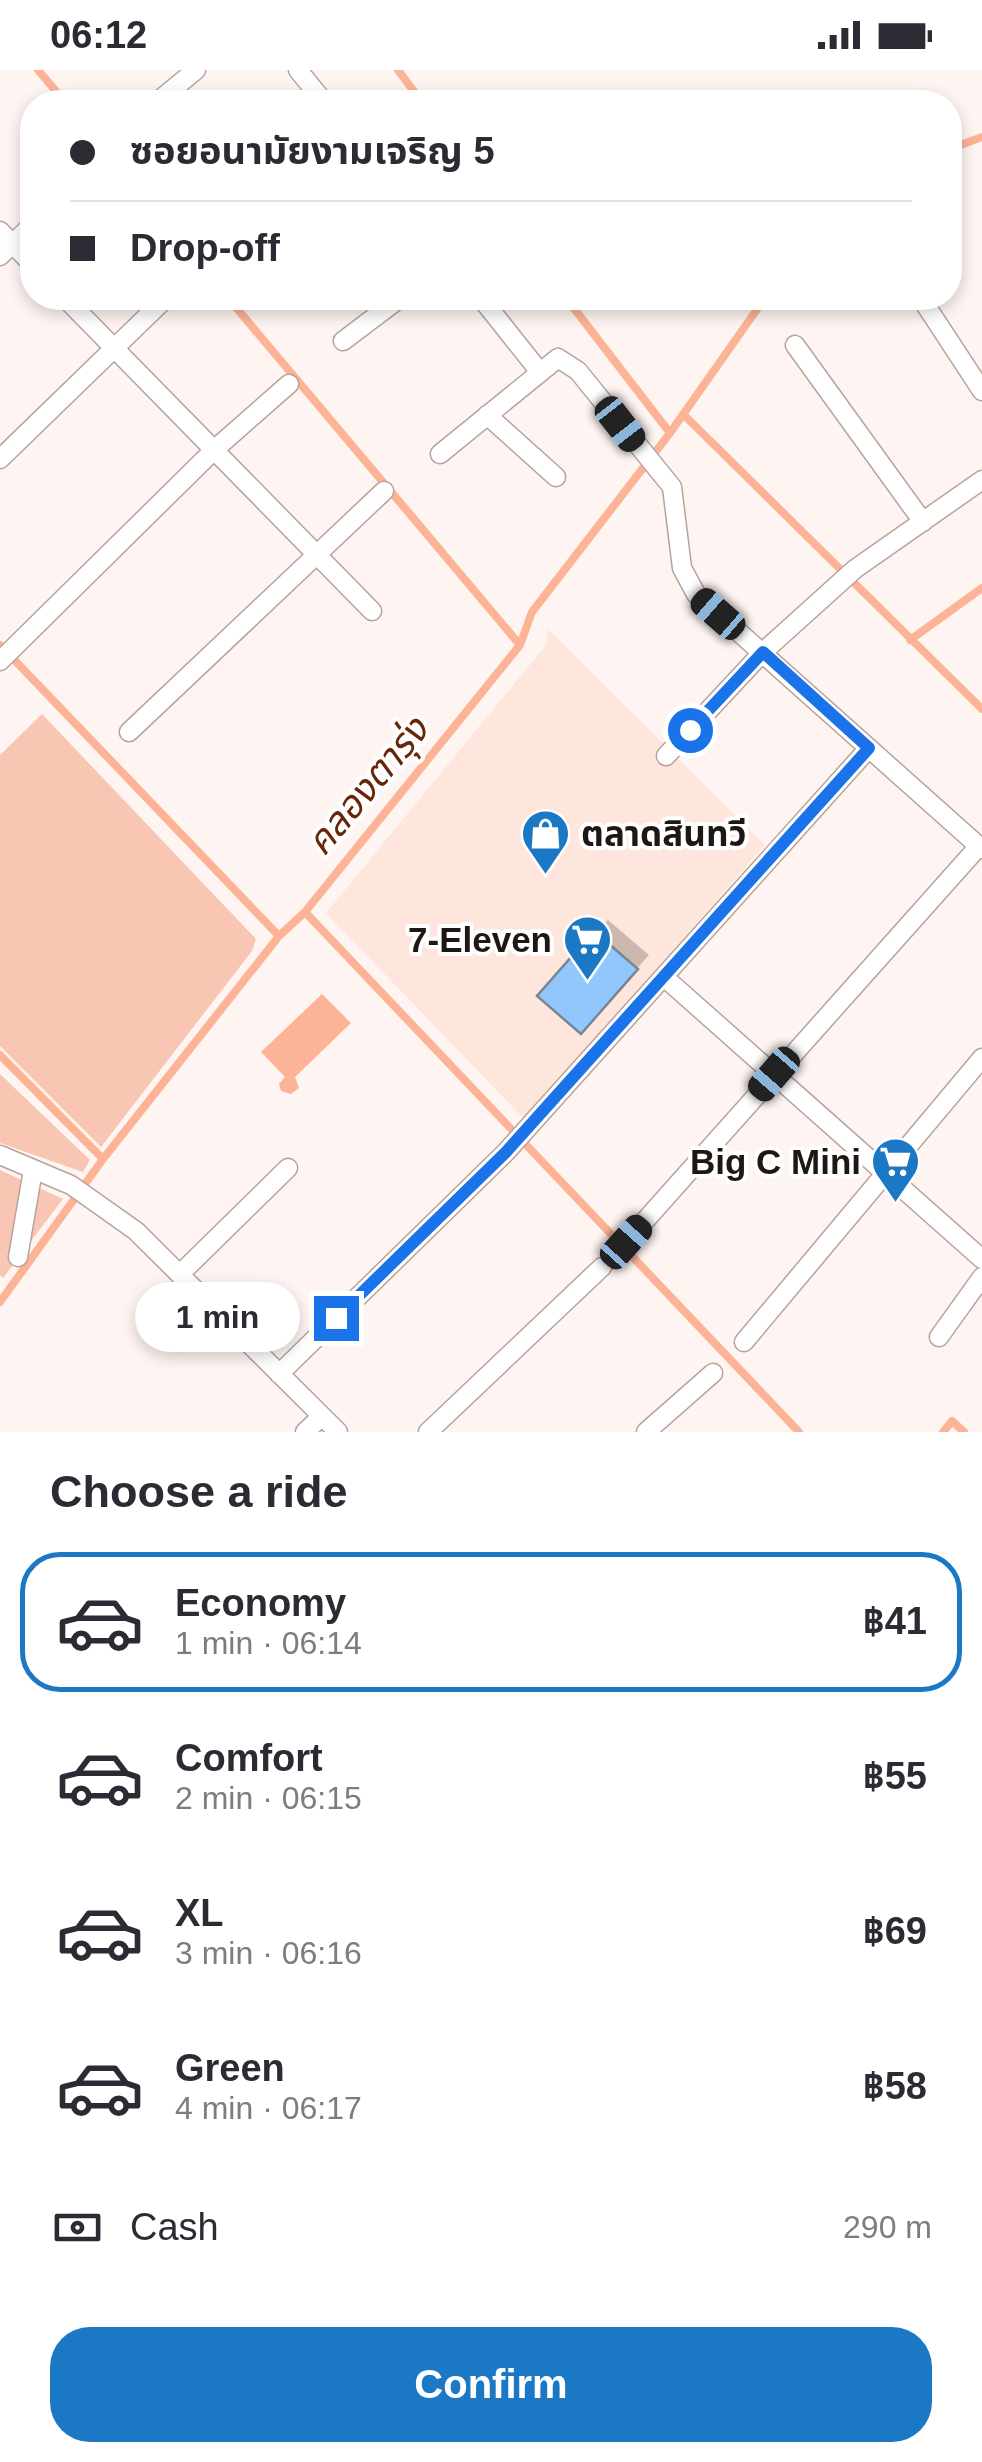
<!DOCTYPE html>
<html lang="en">
<head>
<meta charset="utf-8">
<style>
	body { margin:0; font-family:Helvetica,"Noto Sans Thai",sans-serif; background:#f2f2f3; color:#2b2b33; height:100vh; display:flex; flex-direction:column; font-size:38px; white-space:nowrap }
	* { box-sizing:border-box; margin:0 }
	p { font-size:32px; color:#7c7c81 }
	.icon { flex:none; width:55px; height:55px; fill:none; stroke:currentColor; stroke-width:2; stroke-linecap:round; stroke-linejoin:round }
	.map { position:relative; height:1362px; overflow:hidden }
	.details { display:flex; flex-direction:column; background:#fff; flex:1 }
	.details>* { flex:none }
	.hud { position:absolute; left:20px; top:20px; width:942px; height:220px; border-radius:40px; box-shadow:0 5px 15px #0003; display:grid; align-content:center; height:220px; padding:0 50px; background:#fff }
	.end { position:absolute; width:45px; height:45px; margin:-22px; border:12px solid #1a73e8; background:#fff; box-shadow:0 0 0 5px #fff }
	.from { border-radius:50% }
	.bubble { position:absolute; height:70px; border-radius:35px; background:#fff; box-shadow:0 5px 15px #0003; font-size:32px; font-weight:700; line-height:70px; text-align:center }
	.car { position:absolute; width:30px; height:60px; margin:-30px -15px; border-radius:12px; box-shadow:0 0 8px 2px #0007; background:linear-gradient(#222 24%,#8ab4d8 0 40%,#222 0 76%,#8ab4d8 0 86%,#222 0) }
	.hud b { display:flex; align-items:center; gap:35px; height:95px; font-size:38px }
	.hud b+b { border-top:2px solid #e1e1e2 }
	.hud i { width:25px; height:25px; background:#2b2b33 }
	ul { padding:0; list-style:none }
	li { display:flex; align-items:center; gap:30px; height:140px; margin:0 20px 15px; padding:0 30px; border:5px solid transparent; border-radius:40px }
	li div { flex:1 }
	li b { display:block; font-size:38px }
	li em { font-style:normal; font-weight:700 }
	li.current { border-color:#1b78c5 }
	li>.icon { width:90px; height:90px; stroke-width:1.5 }
	h2 { padding:0 50px; font-size:45px; line-height:120px }
	.pay { display:flex; align-items:center; gap:25px; height:110px; padding:0 50px; font-size:38px }
	.pay p { margin-inline-start:auto }
	.primary-button { display:flex; gap:20px; margin-top:auto; padding:20px 50px }
	.primary-button a { flex:1; height:115px; border-radius:40px; background:#1b78c5; color:#fff; font-size:40px; font-weight:700; line-height:115px; text-align:center }
	.status { display:flex; justify-content:space-between; align-items:center; height:70px; padding:0 50px; background:#fff; direction:ltr }
	.status svg { height:28px; fill:currentColor }
	.map>svg:first-child { display:block }
</style>
</head>
<body>
<div class="status"><b>06:12</b><svg viewBox="0 0 49 12"><path d="M0 12V9h3v3zM5 12V6h3v6zM10 12V3h3v9zM15 12V0h3v12zM26 1h20v11H26zM47 4h2v5h-2z"/></svg></div>
<div class="map">
<svg width="982" height="1362" viewBox="0 0 982 1362">
	<rect width="100%" height="100%" fill="#fef5f2"/>
	<!-- built -->
	<path fill="#fee6dd" d="M548,559L765,775L524,1049L326,843L546,575Z"/>
	<!-- green -->
	<path fill="#f8c6b2" d="M42,644L256,869L252,881L101,1077L0,976V685Z
		M0,1004L90,1090L83,1102L0,1073Z
		M0,1100L63,1129L3,1208L0,1205Z"/>
	<!-- water -->
	<path fill="#fdb396" d="M322,924L351,953L295,1007L299,1018L291,1024L281,1021L279,1014L285,1007L261,982Z"/>
	<!-- shadow -->
	<path fill="#0003" d="M608,850L649,885L593,948L596,863Z"/>
	<g fill="none" stroke-linecap="round" stroke-linejoin="round">
		<!-- stream -->
		<path stroke="#fdb396" stroke-width="8" d="M38,0L65,32
			M398,0L422,32
			M950,79L982,67
			M228,228L520,575
			M566,228L670,363
			M683,344L982,639
			M910,570L982,518
			M0,575L279,866
			M305,842L799,1362
			M0,985L103,1089
			M0,1232L103,1089L279,866L305,842L520,575L532,542L670,363L765,228
			M943,1362L952,1351L964,1362"/>
	</g>
	<!-- building -->
	<path fill="#91c7fd" stroke="#788593" stroke-width="2.5" d="M594,861L638,899L581,964L537,926Z"/>
	<g fill="none" stroke-linecap="round" stroke-linejoin="round">
		<defs>
			<path id="minor" d="M298,0L324,32
				M157,32L196,0
				M0,161L32,194
				M0,186L32,155
				M65,228L372,541
				M481,228L539,301
				M921,228L982,321
				M343,271L400,228
				M795,275L923,452
				M487,345L556,407
				M440,384L558,288L578,301L672,417L682,498L696,524L982,779
				M0,389L166,228
				M0,591L214,380L289,314
				M129,662L384,421
				M666,686L763,582L855,499L982,410
				M664,907L982,1189
				M0,1085L71,1115L136,1161L338,1362
				M626,1172L979,776
				M18,1187L33,1100
				M180,1204L288,1098
				M939,1267L982,1207
				M744,1272L982,988
				M279,1304L506,1082L869,678
				M305,1362L322,1346
				M428,1362L602,1197
				M646,1362L713,1303"/>
		</defs>
		<!-- minor casing -->
		<use href="#minor" stroke="#b7a39b" stroke-width="21"/>
		<!-- minor -->
		<use href="#minor" stroke="#fff" stroke-width="18"/>
	</g>
	<g fill="none" stroke-linecap="round" stroke-linejoin="round">
		<!-- route -->
		<path stroke="#1a73e8" stroke-width="12" d="M336,1248L506,1082L869,678L763,582L690,660"/>
	</g>
	<!-- icons -->
	<defs>
		<symbol id="shop-pin" viewBox="-11 -11 22 30"><path d="M0 17L-7.5 6A9.5 9.5 0 1 1 7.5 6Z" fill="#1b78c5" stroke="#fff"/><path d="M-5-2.5h2.3a2.7 3.5 0 0 1 5.4 0H5L5.5 6h-11ZM-1.5-2.5h3a1.5 2.3 0 0 0-3 0Z" fill="#fff"/></symbol>
		<symbol id="supermarket-pin" viewBox="-11 -11 22 30"><path d="M0 17L-7.5 6A9.5 9.5 0 1 1 7.5 6Z" fill="#1b78c5" stroke="#fff"/><path d="M-6-5.5h2.5l.6 2H6L4.5 2H-2.5L-4.4-4H-6ZM-1.5 3.2a1.3 1.3 0 1 0 .1 0ZM3 3.2a1.3 1.3 0 1 0 .1 0Z" fill="#fff"/></symbol>
	</defs>
	<g fill-rule="evenodd">
		<use href="#shop-pin" x="518" y="736" width="55" height="75"/>
		<use href="#supermarket-pin" x="560" y="842" width="55" height="75"/>
		<use href="#supermarket-pin" x="868" y="1064" width="55" height="75"/>
	</g>
	<g text-anchor="middle" stroke-width="8" stroke-linejoin="round" paint-order="stroke">
		<!-- poi labels -->
		<g font-size="35" font-weight="bold" fill="#1e1714" stroke="#fff" text-anchor="end">
			<text x="581" y="776" text-anchor="start">ตลาดสินทวี</text>
			<text x="552" y="882">7-Eleven</text>
			<text x="861" y="1104">Big C Mini</text>
		</g>
		<!-- water labels -->
		<g font-size="38" font-style="italic" fill="#672707" stroke="#fff">
			<text transform="translate(367 716) rotate(-50)" y="13">คลองตารุ่ง</text>
		</g>
	</g>
</svg>
<i class="end from" style="left:690px;top:660px"></i>
<i class="end" style="left:336px;top:1248px"></i>
<div class="bubble" style="left:135px;top:1212px;width:165px">1 min</div>
<i class="car" style="left:620px;top:354px;rotate:142deg"></i>
<i class="car" style="left:718px;top:544px;rotate:311deg"></i>
<i class="car" style="left:774px;top:1004px;rotate:221deg"></i>
<i class="car" style="left:626px;top:1172px;rotate:42deg"></i>
<div class="hud">
<b><i class="from"></i>ซอยอนามัยงามเจริญ 5</b>
<b><i></i>Drop-off</b>
</div>
</div>
<section class="details">
<h2>Choose a ride</h2>
<ul>
<li class="current"><svg class="icon" aria-label="car" viewBox="0 0 24 24"><path d="M5 17H2v-5l4-1 3-4h7l3 4 3 1v5h-3M9 17h6M6 11h13"/><circle cx="7" cy="17" r="2"/><circle cx="17" cy="17" r="2"/></svg><div><b>Economy</b><p>1 min · 06:14</p></div><em>฿41</em></li>
<li><svg class="icon" aria-label="car" viewBox="0 0 24 24"><path d="M5 17H2v-5l4-1 3-4h7l3 4 3 1v5h-3M9 17h6M6 11h13"/><circle cx="7" cy="17" r="2"/><circle cx="17" cy="17" r="2"/></svg><div><b>Comfort</b><p>2 min · 06:15</p></div><em>฿55</em></li>
<li><svg class="icon" aria-label="car" viewBox="0 0 24 24"><path d="M5 17H2v-5l4-1 3-4h7l3 4 3 1v5h-3M9 17h6M6 11h13"/><circle cx="7" cy="17" r="2"/><circle cx="17" cy="17" r="2"/></svg><div><b>XL</b><p>3 min · 06:16</p></div><em>฿69</em></li>
<li><svg class="icon" aria-label="car" viewBox="0 0 24 24"><path d="M5 17H2v-5l4-1 3-4h7l3 4 3 1v5h-3M9 17h6M6 11h13"/><circle cx="7" cy="17" r="2"/><circle cx="17" cy="17" r="2"/></svg><div><b>Green</b><p>4 min · 06:17</p></div><em>฿58</em></li>
</ul>
<div class="pay"><svg class="icon" aria-label="cash" viewBox="0 0 24 24"><path d="M3 7h18v10H3z"/><circle cx="12" cy="12" r="2"/></svg>Cash<p>290 m</p></div>
<div class="primary-button"><a>Confirm</a></div>
</section>
</body>
</html>
